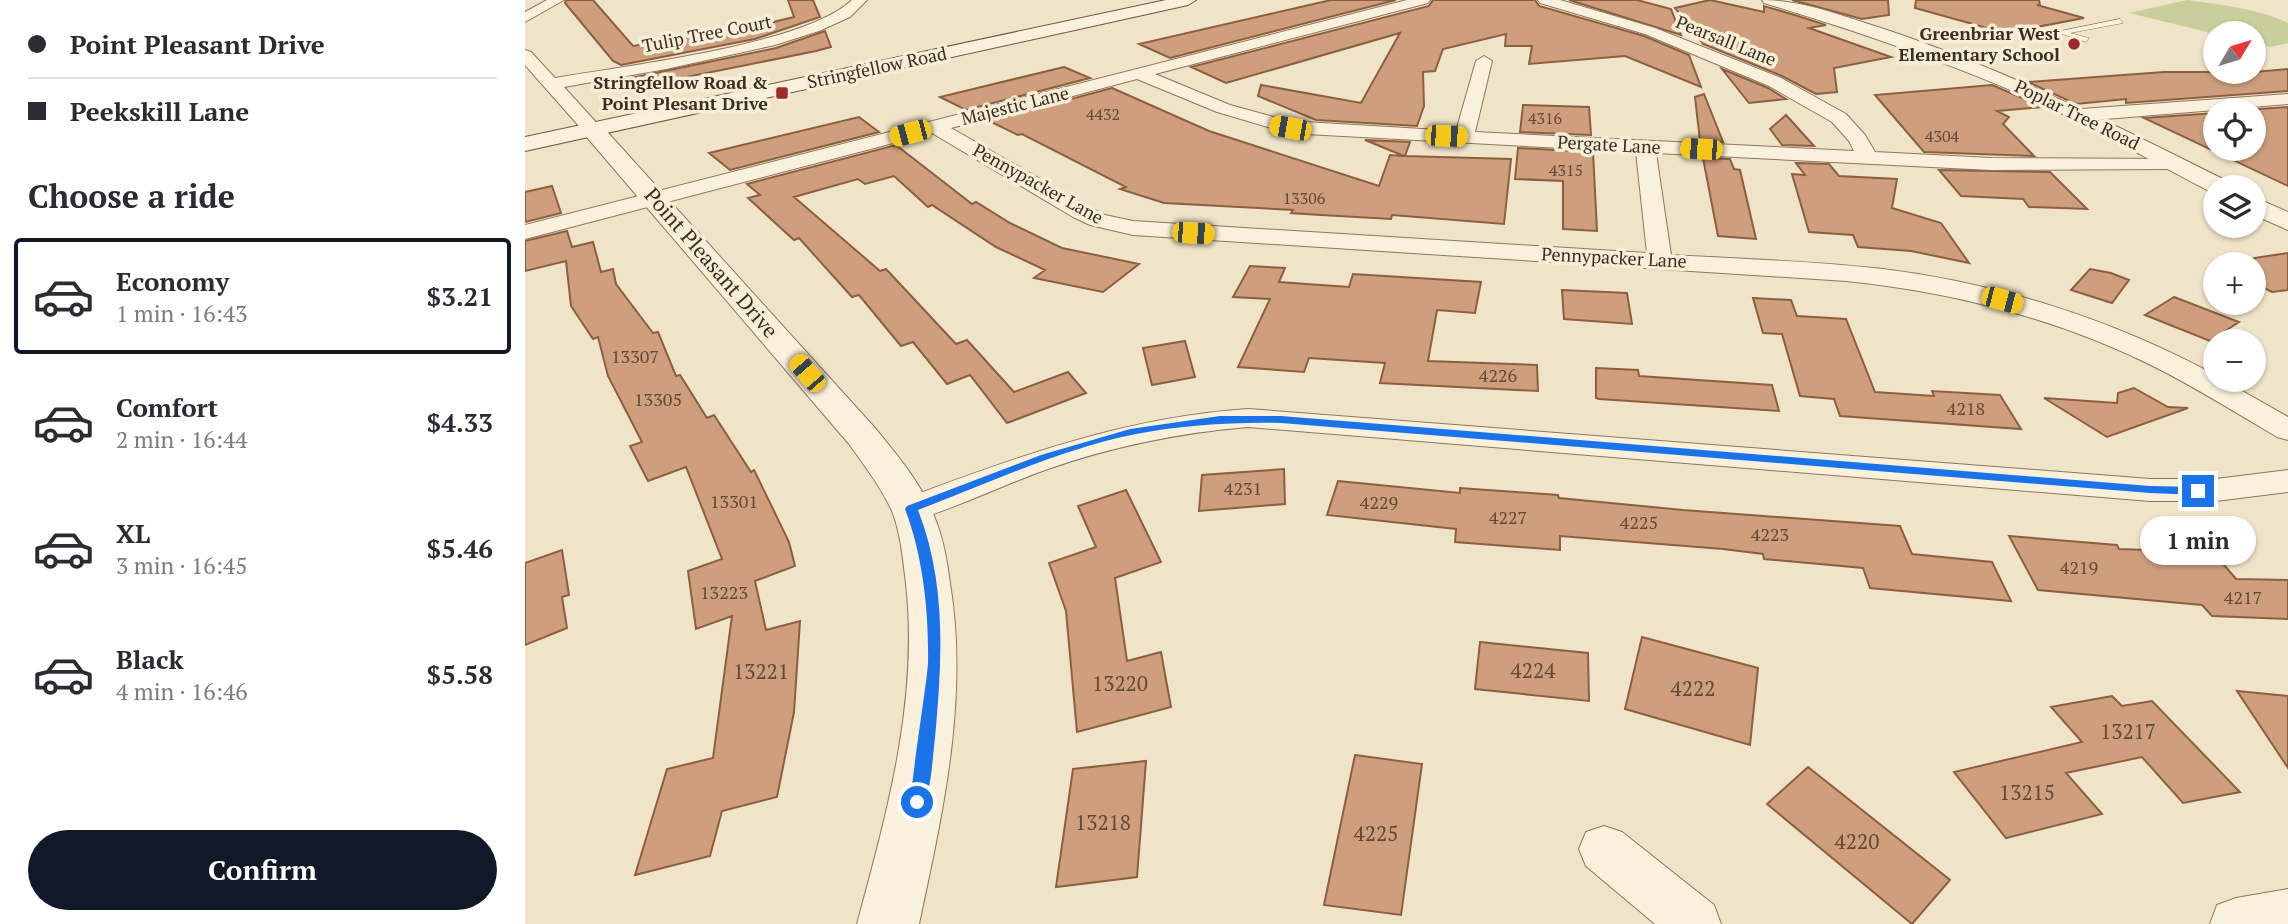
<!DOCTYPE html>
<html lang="en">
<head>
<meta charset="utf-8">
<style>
	body { margin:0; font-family:"PT Serif",serif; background:#f7f7f7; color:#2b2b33; height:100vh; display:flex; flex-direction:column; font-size:26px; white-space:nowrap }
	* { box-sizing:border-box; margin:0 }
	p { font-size:23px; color:#7c7c81 }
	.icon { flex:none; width:38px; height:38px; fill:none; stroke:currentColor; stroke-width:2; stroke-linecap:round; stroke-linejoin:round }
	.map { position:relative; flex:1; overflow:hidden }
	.sheet { display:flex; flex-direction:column; background:#fff; width:525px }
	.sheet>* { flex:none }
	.top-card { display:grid; align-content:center; height:154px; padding:0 28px; background:#fff }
	.needle { width:46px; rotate:52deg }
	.fabs { position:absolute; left:1678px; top:21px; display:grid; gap:14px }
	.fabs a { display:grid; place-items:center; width:63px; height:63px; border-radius:50%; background:#fff; box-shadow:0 2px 5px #0004; font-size:35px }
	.end { position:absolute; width:32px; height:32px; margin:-16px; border:9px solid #1a73e8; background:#fff; box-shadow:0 0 0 4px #fff }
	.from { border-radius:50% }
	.bubble { position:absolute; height:49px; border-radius:24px; background:#fff; box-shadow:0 2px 5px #0004; font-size:23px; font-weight:600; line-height:49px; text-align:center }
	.car { position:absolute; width:21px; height:42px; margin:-21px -10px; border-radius:9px; box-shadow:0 0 5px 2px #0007; background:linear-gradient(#f5c518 24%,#345 0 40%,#f5c518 0 76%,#345 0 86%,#f5c518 0) }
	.top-card b { display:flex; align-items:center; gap:24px; height:66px; font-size:26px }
	.top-card b+b { border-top:2px solid #e1e1e2 }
	.top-card i { width:18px; height:18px; background:#2b2b33 }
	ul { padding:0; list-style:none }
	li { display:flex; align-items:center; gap:21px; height:116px; margin:0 14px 10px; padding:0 14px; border:4px solid transparent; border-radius:7px }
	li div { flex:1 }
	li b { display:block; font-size:26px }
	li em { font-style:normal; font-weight:600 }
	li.selected { border-color:#111827 }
	li>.icon { width:63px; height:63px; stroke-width:1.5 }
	h2 { padding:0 28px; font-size:32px; line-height:84px }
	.action { display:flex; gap:14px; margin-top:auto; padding:14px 28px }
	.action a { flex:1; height:80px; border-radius:42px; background:#111827; color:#fff; font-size:28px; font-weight:600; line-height:80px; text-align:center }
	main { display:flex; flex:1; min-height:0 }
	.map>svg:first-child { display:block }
</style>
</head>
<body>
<main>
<section class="sheet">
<div class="top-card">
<b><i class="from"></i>Point Pleasant Drive</b>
<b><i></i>Peekskill Lane</b>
</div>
<h2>Choose a ride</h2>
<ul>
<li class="selected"><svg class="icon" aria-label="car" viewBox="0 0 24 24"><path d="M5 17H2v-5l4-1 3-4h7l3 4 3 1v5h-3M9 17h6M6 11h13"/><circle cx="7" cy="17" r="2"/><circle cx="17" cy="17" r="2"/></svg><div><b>Economy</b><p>1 min · 16:43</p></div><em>$3.21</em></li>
<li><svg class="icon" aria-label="car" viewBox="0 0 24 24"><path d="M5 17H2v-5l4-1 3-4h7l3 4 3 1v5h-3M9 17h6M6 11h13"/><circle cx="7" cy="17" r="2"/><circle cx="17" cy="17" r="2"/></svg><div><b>Comfort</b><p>2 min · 16:44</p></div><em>$4.33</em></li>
<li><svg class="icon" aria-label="car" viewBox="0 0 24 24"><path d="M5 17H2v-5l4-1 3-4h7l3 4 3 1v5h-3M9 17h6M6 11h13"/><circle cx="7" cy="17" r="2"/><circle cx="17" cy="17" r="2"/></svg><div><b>XL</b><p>3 min · 16:45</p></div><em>$5.46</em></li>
<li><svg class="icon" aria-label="car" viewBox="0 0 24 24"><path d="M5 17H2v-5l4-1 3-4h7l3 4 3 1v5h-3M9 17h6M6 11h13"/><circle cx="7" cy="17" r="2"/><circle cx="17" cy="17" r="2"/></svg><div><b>Black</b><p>4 min · 16:46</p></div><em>$5.58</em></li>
</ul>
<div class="action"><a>Confirm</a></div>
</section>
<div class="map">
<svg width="1763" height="924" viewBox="0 0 1763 924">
	<rect width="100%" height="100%" fill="#f0e4c8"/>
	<!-- green -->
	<path fill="#c9cf9b" d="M1662,0C1695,5 1732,8 1763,23V43L1745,47L1729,43V33L1690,34L1604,13Z"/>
	<!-- building -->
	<path fill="#cf9f7d" stroke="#8d5f41" stroke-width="2" d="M41,0H68L108,46L182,34L185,37L269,17L263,0H288L295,17L230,39L96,65L88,61L40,3Z
		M806,0H871L645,58L614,44Z
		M908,0H1010L1014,6L1119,36L1164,55L1176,87L1100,56L1004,64L1007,46H980L981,34L918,49L910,71L898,72L899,106L892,126L791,120L733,96L736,85L836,103L875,33L701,83L666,67L904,6Z
		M1044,0H1112L1146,9L1156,35Z
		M1185,0L1239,12V6L1273,16L1301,25L1284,28L1366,57L1309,68L1312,92L1291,94L1257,76L1178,44L1150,8Z
		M1267,0H1363L1364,15L1337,19Z
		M1391,0H1514L1515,5H1512L1559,18L1480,33L1390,8Z
		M300,31L306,47L291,51L112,87L106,78L251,48Z
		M539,67L565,78L441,110L415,97Z
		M1197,69L1243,88L1261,99L1224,103Z
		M1763,69V91L1601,103V99L1551,104L1503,82L1639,72H1729Z
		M1467,85L1518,107L1472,111L1484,117L1478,124L1509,156L1399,152L1350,95Z
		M587,88L684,131L854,186L865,155L879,156L840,140L885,142L880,156L986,159L979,224L867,215L866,219L796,215L766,213L768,210L639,203L595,189L601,187L497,134L493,135L464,121Z
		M1179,94L1198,142L1175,141L1170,97Z
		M998,105L1064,107L1066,135L995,132Z
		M1763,107V186L1619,118L1690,113V149H1729V110H1719Z
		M1261,115L1289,146L1257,145L1245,129Z
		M334,117L354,132L205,170L184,153Z
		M371,145L447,204L451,202L485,223L537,248L614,264L578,292L509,278L520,270L471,247L407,205L403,207L369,176L340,184L333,179L269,197L355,271L361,269L431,344L442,340L489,392L543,372L561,393L482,423L445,375L422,384L388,342L376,346L334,295L327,297L274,238L269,240L223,198L235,195L222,184Z
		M993,148L1068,152L1072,231L1038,229V181L990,179Z
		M1178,158L1205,159L1209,169L1215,170L1231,239L1193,236Z
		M1271,163L1304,164L1314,176L1372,179L1367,208L1416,223L1444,263L1386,251L1333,247L1328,235L1284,232L1267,174L1280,175Z
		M1414,170L1525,172L1562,209L1504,207L1498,199L1436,196Z
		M27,186L36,213L0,222V192Z
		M42,231L47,247L68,242L76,272L88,269L91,284L128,333L133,332L151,376L155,375L182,418L189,415L226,472L229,470L264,542L270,566L230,581L241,630L275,621L269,712L252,797L197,811L185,856L110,875L142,769L188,758L207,616L171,629L163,571L197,559L161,467L123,481L105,446L117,442L83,376L73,337L68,339L46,306L41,261L0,271V241Z
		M1763,253V290L1747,292L1729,283V258Z
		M725,266L760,268L754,282L824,287L828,274L956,282L950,313L912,310L903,361L1012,365L1013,391L855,383L860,363L784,358L779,372L713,367L745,299L708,297Z
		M1565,269L1586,273L1604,280L1587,303L1546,290Z
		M1037,290L1102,293L1107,324L1039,319Z
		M1649,297L1714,322L1685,341L1620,315Z
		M1228,298L1266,300L1272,316L1321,319L1350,392L1409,396L1407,391L1475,395L1496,429L1315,416L1309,399L1275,396L1257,334L1238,333Z
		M660,341L670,377L627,385L618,348Z
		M1071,368L1113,370L1114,376L1247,385L1254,411L1074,399L1071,398Z
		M1609,388L1643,407L1663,408L1582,437L1519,398L1592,403L1593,393Z
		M759,469L760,504L674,511L677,475Z
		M813,481L935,493V488L1033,495L1034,498L1158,510L1375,526L1387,554L1467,562L1486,601L1345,588L1338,568L1239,559L1238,554L1198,549L1035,536V550L930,542L931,529L802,515Z
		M601,490L636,562L590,578L602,661L636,652L646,707L552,732L541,611L524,563L571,547L553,506Z
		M1484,536L1592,545L1594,549L1688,552L1711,579L1763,580V619L1687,616L1677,605L1513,590Z
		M37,550L44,595L37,597L42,628L0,645V563Z
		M1117,637L1233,668L1225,745L1100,709Z
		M955,642L1063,653L1064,701L950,689Z
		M1712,691L1763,696V768Z
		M1587,696L1597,706L1627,701L1715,792L1658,803L1617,757L1541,773L1577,814L1481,838L1429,772L1557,742L1526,707Z
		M830,755L897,764L876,915L799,905Z
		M621,761L612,877L531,887L548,769Z
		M1283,767L1425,880L1387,924L1242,804Z"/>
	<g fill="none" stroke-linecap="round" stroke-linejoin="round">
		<defs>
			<path id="service" d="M1595,19L1598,23L1545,33L1564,38L1561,42L1531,32Z"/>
			<path id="minor" d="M22,0H39L0,22V12Z
				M327,0H342L325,17L294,31L250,45L141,69L39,87L78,130L68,136L61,134L0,65V50L6,52L30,78C99,66 280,45 327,0Z
				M882,0H905L903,3L630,74L705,105L763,121L931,131L951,61L959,56L967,61L950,132L1329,151L1324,141L1307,122L1244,86L1120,34L1015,3L1013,0H1035L1130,28L1256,78L1321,114L1340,135L1350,152L1466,158L1654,159L1657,163L1654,167L1647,169L1466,170L1131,153L1146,255C1217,259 1288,261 1358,269C1473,283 1589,320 1690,375V380H1698L1763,417V440L1752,437C1712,413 1673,389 1632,368C1534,319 1429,292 1321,281L608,235L565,225L548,217L407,133L0,239V225ZM612,79L692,112L763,133L1111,152L1122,253L608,221L580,215L564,207L426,128Z
				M1763,94V104L1556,121L1547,115L1556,109Z
				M723,409L1625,479H1691L1763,470V492L1691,501H1625L723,427C653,433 589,446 523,469C477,485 433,508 386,521L374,517L368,509L374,501C488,458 600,417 723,409Z
				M1079,826L1097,832L1189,905L1196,924H1130L1061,866L1054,849L1061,832Z
				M1763,889V924H1685L1692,905L1711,898Z"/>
			<path id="tertiary" d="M1237,0C1278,0 1317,16 1356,28C1480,69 1588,124 1704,182L1707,187H1690V193L1686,192C1628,162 1571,129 1511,101C1423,62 1332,31 1239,3Z
				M68,123L76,125L350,428C372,455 396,483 409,516C418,537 422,560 425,583C444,698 418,811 394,924H332C362,813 394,700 381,584C378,560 376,534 367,511C356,487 339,465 324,444L60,135L57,130L60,125Z
				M1729,197L1763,212V230L1729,215Z"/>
			<path id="secondary" d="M641,0H671L663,5L0,151V137Z"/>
		</defs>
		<!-- service casing -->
		<use href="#service" stroke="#8d765c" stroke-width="1"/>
		<!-- minor casing -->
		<use href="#minor" stroke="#8d765c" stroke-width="2"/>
		<!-- tertiary casing -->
		<use href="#tertiary" stroke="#8d765c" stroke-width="2"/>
		<!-- secondary casing -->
		<use href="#secondary" stroke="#6f573f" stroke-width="2"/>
		<!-- service -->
		<use href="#service" fill="#faf1dc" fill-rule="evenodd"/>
		<!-- minor -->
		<use href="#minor" fill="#faf1dc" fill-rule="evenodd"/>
		<!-- tertiary -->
		<use href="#tertiary" fill="#faf1dc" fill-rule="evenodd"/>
		<!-- secondary -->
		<use href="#secondary" fill="#faf1dc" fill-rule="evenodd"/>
	</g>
	<!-- route -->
	<path fill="#1a73e8" d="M695,416H756L1625,486L1673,487L1679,491L1673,495L1625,493L756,423C707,422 659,425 611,434C536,449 464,483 393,510C422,584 417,662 410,738C407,761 407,786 398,807L392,809L386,807C383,799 402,684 403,663C404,612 398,556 380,509L382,506L516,455L605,429Z"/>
	<!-- markers -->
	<g fill="#9e2a2b" stroke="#f7eed8" stroke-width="2.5">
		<circle cx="1549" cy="44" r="7"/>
		<rect x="250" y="86" width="14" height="14" rx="3.5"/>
	</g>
	<g text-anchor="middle" stroke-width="7" stroke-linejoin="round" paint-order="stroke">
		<!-- far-number labels -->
		<g font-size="16" fill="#624a37">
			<text x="578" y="120">4432</text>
			<text x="1020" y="124">4316</text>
			<text x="1417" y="142">4304</text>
			<text x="1041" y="176">4315</text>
			<text x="779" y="204">13306</text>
		</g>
		<!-- far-street labels -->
		<g font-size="18" fill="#3d2e20" stroke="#f7eed8">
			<text transform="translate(182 34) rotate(-11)" y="6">Tulip Tree Court</text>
			<text transform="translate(1201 41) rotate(22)" y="6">Pearsall Lane</text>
			<text transform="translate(352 68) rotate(-12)" y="6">Stringfellow Road</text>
			<text transform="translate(490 106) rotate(-14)" y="6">Majestic Lane</text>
			<text transform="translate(1552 115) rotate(26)" y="6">Poplar Tree Road</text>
			<text transform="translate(1084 145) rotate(3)" y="6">Pergate Lane</text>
			<text transform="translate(513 184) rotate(29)" y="6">Pennypacker Lane</text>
			<text transform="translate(1089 258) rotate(3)" y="6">Pennypacker Lane</text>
		</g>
		<!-- far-poi labels -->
		<g font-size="18" font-weight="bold" fill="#3d2e20" stroke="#f7eed8" text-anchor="end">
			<text x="1535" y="40">Greenbriar West<tspan x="1535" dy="21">Elementary School</tspan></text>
			<text x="243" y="89">Stringfellow Road &amp;<tspan x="243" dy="21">Point Plesant Drive</tspan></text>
		</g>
		<!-- number labels -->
		<g font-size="18" fill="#624a37">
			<text x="110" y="363">13307</text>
			<text x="973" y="382">4226</text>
			<text x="133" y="406">13305</text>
			<text x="1441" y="415">4218</text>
			<text x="718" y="495">4231</text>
			<text x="209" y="508">13301</text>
			<text x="854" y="509">4229</text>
			<text x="983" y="524">4227</text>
			<text x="1114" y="529">4225</text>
			<text x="1245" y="541">4223</text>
			<text x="1554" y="574">4219</text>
			<text x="199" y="599">13223</text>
			<text x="1718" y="604">4217</text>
		</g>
		<!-- street labels -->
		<g font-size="21" fill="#3d2e20" stroke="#f7eed8">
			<text transform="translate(186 263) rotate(49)" y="7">Point Pleasant Drive</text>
		</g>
		<!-- near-number labels -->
		<g font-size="21" fill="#624a37">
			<text x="1008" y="678">4224</text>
			<text x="236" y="679">13221</text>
			<text x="595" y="691">13220</text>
			<text x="1168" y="696">4222</text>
			<text x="1603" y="739">13217</text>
			<text x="1502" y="800">13215</text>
			<text x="578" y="830">13218</text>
			<text x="851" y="841">4225</text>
			<text x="1332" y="849">4220</text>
		</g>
	</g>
</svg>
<div class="fabs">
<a><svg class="needle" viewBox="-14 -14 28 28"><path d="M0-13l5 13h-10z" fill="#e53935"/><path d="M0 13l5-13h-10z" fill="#7c7c81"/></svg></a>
<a><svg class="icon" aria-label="locate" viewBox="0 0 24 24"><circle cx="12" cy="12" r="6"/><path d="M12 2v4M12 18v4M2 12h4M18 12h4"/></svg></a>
<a><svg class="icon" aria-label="layers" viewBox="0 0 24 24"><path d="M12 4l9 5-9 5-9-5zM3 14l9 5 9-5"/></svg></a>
<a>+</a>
<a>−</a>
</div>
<i class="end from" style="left:392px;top:802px"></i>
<i class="end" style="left:1673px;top:491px"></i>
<div class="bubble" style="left:1615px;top:516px;width:116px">1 min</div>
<i class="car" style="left:765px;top:128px;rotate:280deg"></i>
<i class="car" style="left:385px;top:133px;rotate:255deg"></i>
<i class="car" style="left:921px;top:136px;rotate:92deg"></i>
<i class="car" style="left:1176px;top:149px;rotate:273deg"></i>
<i class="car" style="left:668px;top:233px;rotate:94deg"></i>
<i class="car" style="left:1477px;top:300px;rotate:105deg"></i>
<i class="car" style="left:282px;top:373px;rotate:319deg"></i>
</div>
</main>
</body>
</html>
